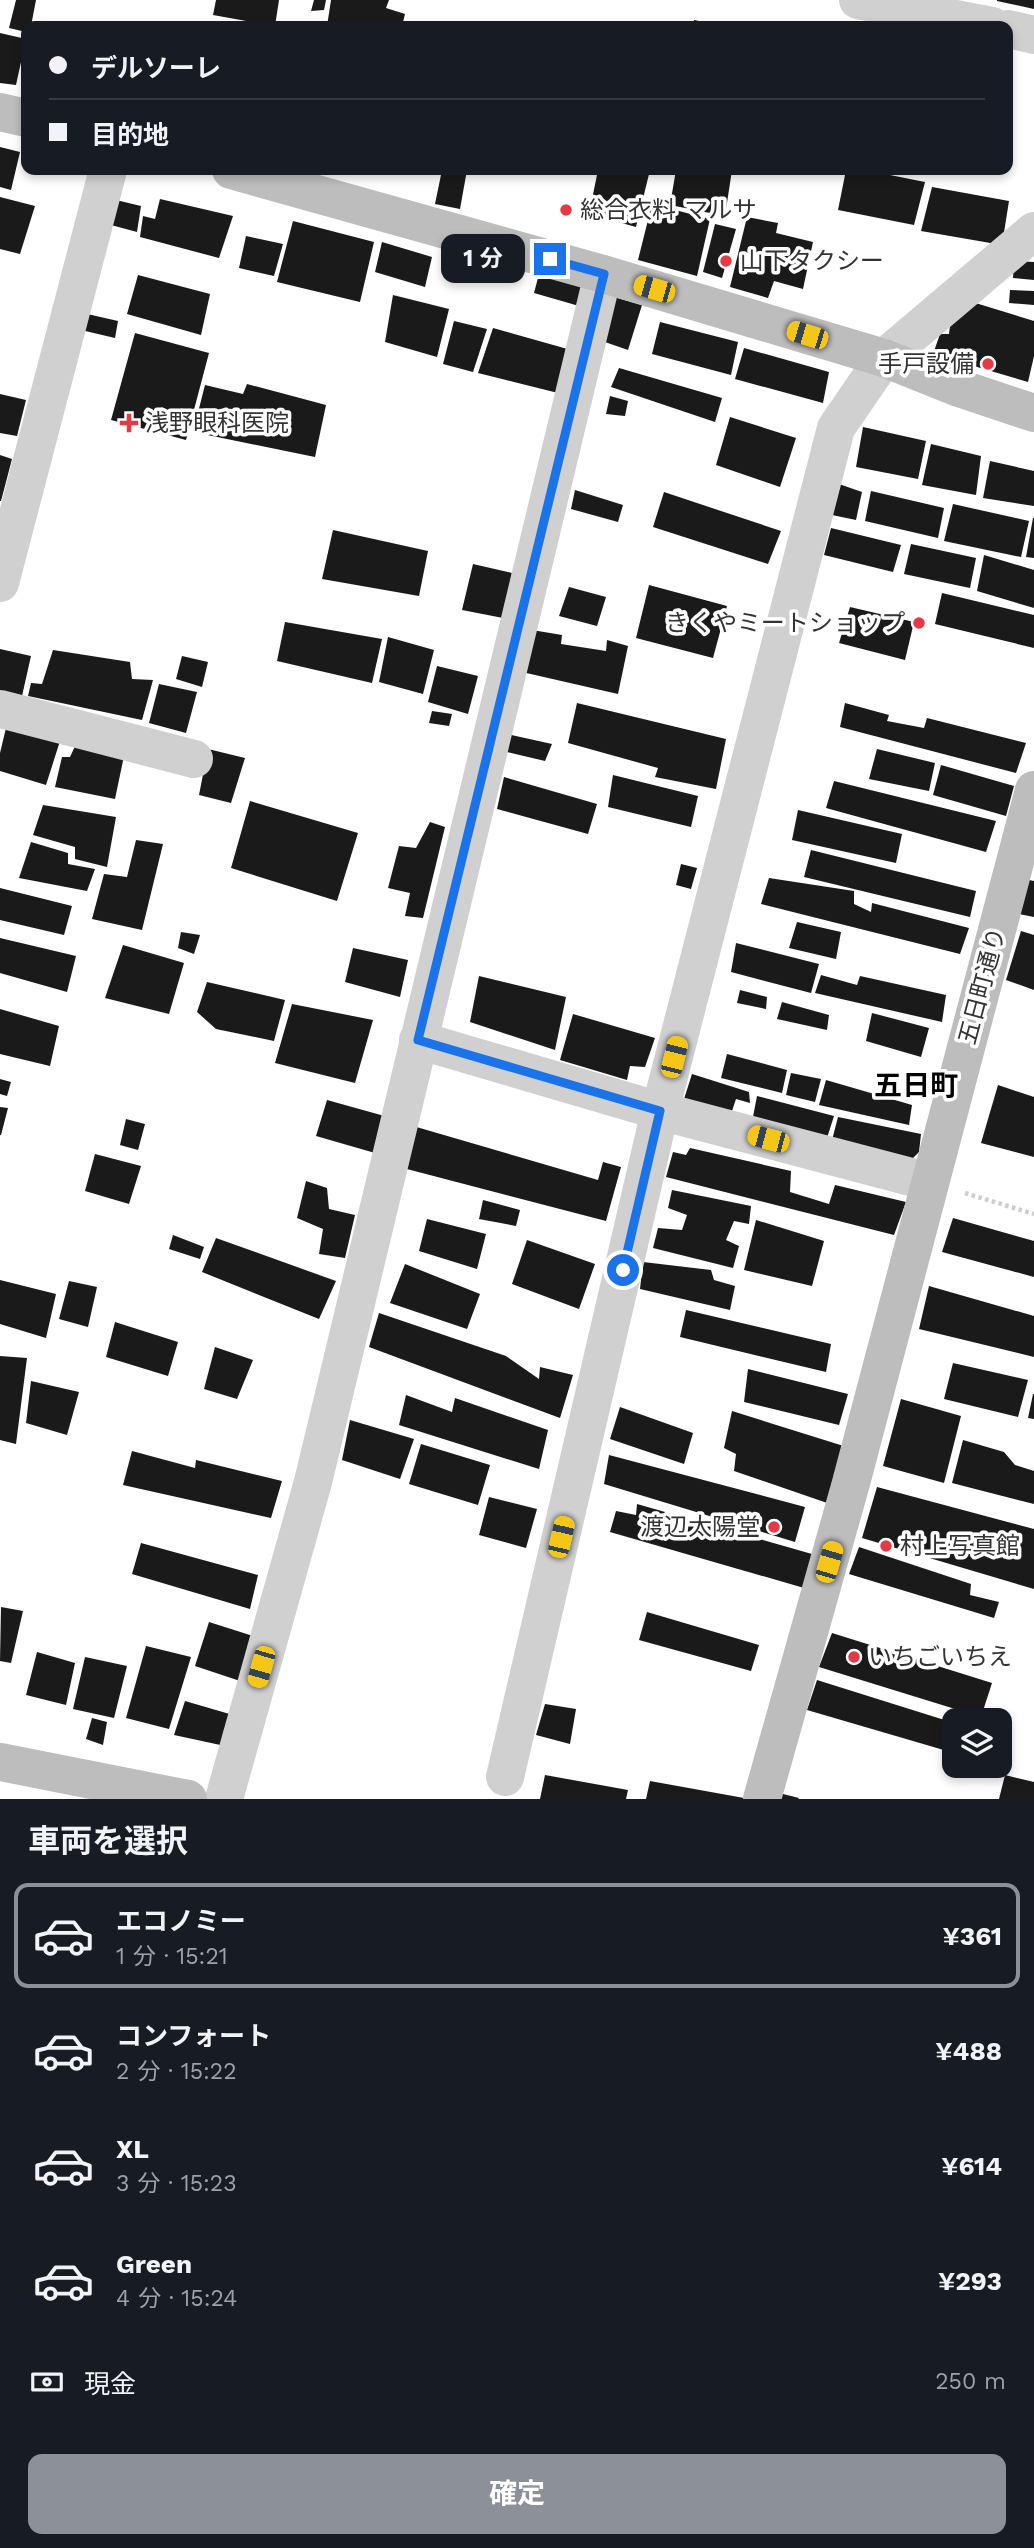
<!DOCTYPE html>
<html lang="ja">
<head>
<meta charset="utf-8">
<style>
	body { margin:0; font-family:"Work Sans","Noto Sans JP",sans-serif; background:#20242c; color:#f1f3f6; height:100vh; display:flex; flex-direction:column; font-size:26px; white-space:nowrap }
	* { box-sizing:border-box; margin:0 }
	p { font-size:23px; color:#9ea1a6 }
	.icon { flex:none; width:38px; height:38px; fill:none; stroke:currentColor; stroke-width:2; stroke-linecap:round; stroke-linejoin:round }
	.map { position:relative; height:1799px; overflow:hidden }
	.side { display:flex; flex-direction:column; background:#171b24; flex:1 }
	.side>* { flex:none }
	.hud { position:absolute; left:21px; top:21px; width:992px; height:154px; border-radius:14px; box-shadow:0 4px 10px #0003; display:grid; align-content:center; height:154px; padding:0 28px; background:#171b24 }
	.buttons { position:absolute; left:942px; top:1708px; display:grid; gap:14px }
	.buttons a { display:grid; place-items:center; width:70px; height:70px; border-radius:14px; background:#171b24; box-shadow:0 4px 10px #0003; font-size:35px }
	.end { position:absolute; width:32px; height:32px; margin:-16px; border:9px solid #1a73e8; background:#fff; box-shadow:0 0 0 4px #fff }
	.from { border-radius:50% }
	.bubble { position:absolute; height:49px; border-radius:14px; background:#171b24; box-shadow:0 4px 10px #0003; font-size:23px; font-weight:700; line-height:49px; text-align:center }
	.car { position:absolute; width:21px; height:42px; margin:-21px -10px; border-radius:9px; box-shadow:0 0 5px 2px #0007; background:linear-gradient(#f5c518 24%,#345 0 40%,#f5c518 0 76%,#345 0 86%,#f5c518 0) }
	.hud b { display:flex; align-items:center; gap:24px; height:66px; font-size:26px }
	.hud b+b { border-top:2px solid #363941 }
	.hud i { width:18px; height:18px; background:#f1f3f6 }
	ul { padding:0; list-style:none }
	li { display:flex; align-items:center; gap:21px; height:105px; margin:0 14px 10px; padding:0 14px; border:4px solid transparent; border-radius:14px }
	li div { flex:1 }
	li b { display:block; font-size:26px }
	li em { font-style:normal; font-weight:700 }
	li.current { border-color:#8c9099 }
	li>.icon { width:63px; height:63px; stroke-width:1.5 }
	h2 { padding:0 28px; font-size:32px; line-height:84px }
	.pay { display:flex; align-items:center; gap:18px; height:77px; padding:0 28px; font-size:26px }
	.pay p { margin-inline-start:auto }
	.button { display:flex; gap:14px; margin-top:auto; padding:14px 28px }
	.button a { flex:1; height:80px; border-radius:14px; background:#8c9099; color:#fff; font-size:28px; font-weight:700; line-height:80px; text-align:center }
	.map>svg:first-child { display:block }
</style>
</head>
<body>
<div class="map">
<svg width="1034" height="1799" viewBox="0 0 1034 1799">
	<rect width="100%" height="100%" fill="#fff"/>
	<!-- building -->
	<path fill="#1a1a1a" d="M16,0H36L31,26H26V32L9,28Z
		M216,0H279L275,26L213,15Z
		M314,0H326L324,10L311,11Z
		M331,0H389L386,8L405,14L402,26H327Z
		M997,0H1034V9L997,1Z
		M694,20L719,25V26H693Z
		M0,33L26,39L16,85L0,83Z
		M0,147L20,152L11,190L0,187Z
		M442,170H467L460,209L435,204Z
		M598,170H650L636,227L589,214Z
		M676,170H732L725,216L670,205Z
		M846,170H865L925,182L914,225L838,210Z
		M932,187L1009,201L1002,245L921,231Z
		M0,197L35,206L20,254L0,249Z
		M160,199L233,216L219,258L140,237L143,216L155,219Z
		M116,200L141,206L137,232L111,225Z
		M652,204L710,219L697,276L638,260Z
		M747,217L778,223L776,233L813,242L803,289L774,281L768,298L730,287Z
		M293,221L374,242L360,302L277,282Z
		M715,224L736,229L722,278L703,272Z
		M246,236L283,244L274,276L239,268Z
		M382,242L432,257L425,287L375,272Z
		M1014,261L1034,262V280L1013,278Z
		M539,274L584,288L579,306L534,293Z
		M138,275L210,294L201,335L127,314Z
		M1010,290L1034,291V305L1009,303Z
		M393,295L449,309L437,357L385,342Z
		M614,297L642,305L628,350L602,341Z
		M969,301L1034,321V356L1028,382L933,354L940,334H949L952,309Z
		M83,313L118,321L115,338L81,330Z
		M454,321L487,329L473,372L443,364Z
		M660,322L738,342L731,375L652,354Z
		M493,328L571,350L558,393L478,373Z
		M135,333L209,353L186,440L111,420Z
		M744,348L829,372L823,403L735,379Z
		M619,368L722,398L715,422L611,387Z
		M247,384L326,405L315,457L193,432L205,385L243,394Z
		M0,394L26,400L17,436L0,433Z
		M610,396L628,401L625,416L606,414Z
		M730,417L796,438L780,487L716,465Z
		M863,427L926,441L918,479L856,467Z
		M931,444L981,456L976,495L922,485Z
		M0,455L12,459L1,501H0Z
		M990,461L1034,471V506L983,498Z
		M839,484L862,492L856,520L832,515Z
		M575,490L623,505L618,522L571,509Z
		M871,491L944,508L938,538L865,521Z
		M664,492L781,531L768,564L653,527Z
		M953,504L1029,521L1021,557L944,541Z
		M1033,518H1034V558L1026,557Z
		M831,528L901,545L893,572L824,555Z
		M333,530L428,551L419,596L322,579Z
		M911,544L976,558L970,588L904,574Z
		M984,555L1034,570V608L977,591Z
		M473,564L512,573L503,618L462,610Z
		M649,585L727,606L713,658L636,638Z
		M569,587L606,597L597,626L559,616Z
		M942,593L1034,615V648L935,624Z
		M850,607L914,622L905,660L839,643Z
		M285,622L382,639L372,683L277,661Z
		M532,630L562,635L561,644L606,651L607,640L628,646L618,694L522,672Z
		M388,637L434,650L423,694L379,682Z
		M0,649L31,656L22,696L0,691Z
		M53,650L130,662L132,679L153,680L142,720L28,696L31,683L42,684Z
		M182,656L208,662L202,687L176,679Z
		M437,666L478,676L468,714L428,702Z
		M159,684L197,692L186,733L149,723Z
		M577,703L726,739L716,789L655,777L658,768L568,743Z
		M845,703L889,715L887,721L924,728L927,718L1026,743L1016,773L840,727Z
		M432,711L452,714L449,726L429,723Z
		M6,728L60,741L46,785L0,771V753Z
		M507,734L552,744L545,761L503,751Z
		M76,744L124,756L115,799L55,787L62,757H70Z
		M208,749L245,758L231,803L199,795Z
		M877,749L935,763L929,791L869,779Z
		M941,765L1014,786L1006,816L933,795Z
		M613,775L698,796L691,827L608,807Z
		M504,777L597,804L588,834L497,809Z
		M834,781L996,821L986,852L826,808Z
		M250,801L358,833L337,901L231,868Z
		M43,805L116,817L107,867L75,859V847L33,835Z
		M798,810L902,834L896,863L792,840Z
		M430,822L445,827L423,918L405,916L410,893L388,888L399,846L416,848Z
		M136,840L163,844L142,930L92,919L104,874L127,877Z
		M31,842L68,853V864L95,869L87,891L19,878Z
		M811,850L976,891L970,917L804,877Z
		M681,864L697,868L691,889L676,885Z
		M769,878L854,891V904L871,912L872,903L969,928L960,954L761,904Z
		M1029,880L1034,881V917L1019,914Z
		M0,888L72,906L64,935L0,920Z
		M797,922L841,932L836,959L789,948Z
		M1021,931L1034,935V990L1006,980Z
		M181,932L200,935L194,954L178,948Z
		M0,938L76,956L67,992L0,973Z
		M736,943L819,964L811,993L731,972Z
		M123,945L184,963L169,1014L105,998Z
		M353,948L408,960L400,997L345,982Z
		M821,975L857,985L860,976L946,995L942,1022L815,993Z
		M479,976L566,997L555,1050L470,1022Z
		M207,982L285,1000L274,1041L216,1029L197,1012Z
		M740,990L767,997L766,1009L737,1003Z
		M782,1002L829,1015L827,1030L777,1019Z
		M292,1004L373,1020L355,1083L275,1063Z
		M0,1009L59,1026L50,1066L0,1054Z
		M872,1013L929,1028L921,1057L866,1041Z
		M573,1014L655,1038L645,1067L630,1066L627,1080L560,1060Z
		M727,1054L787,1070L782,1093L721,1078Z
		M791,1073L821,1079L815,1102L786,1095Z
		M692,1074L749,1092L750,1103L736,1099L731,1114L684,1099Z
		M0,1079L11,1082L7,1096L0,1094Z
		M826,1080L912,1105L909,1125L819,1105Z
		M998,1085L1034,1097V1157L981,1143Z
		M757,1096L834,1116L826,1141L752,1122Z
		M327,1100L388,1117L375,1153L316,1136Z
		M0,1107L8,1108L1,1135H0Z
		M838,1117L921,1134L919,1152L908,1163L831,1144Z
		M126,1119L145,1124L138,1150L120,1145Z
		M413,1126L598,1180L603,1162L621,1167L606,1221L403,1168Z
		M690,1148L791,1171L790,1192L829,1204L835,1185L906,1202L894,1235L666,1177L673,1152L686,1155Z
		M95,1154L141,1166L129,1204L85,1191Z
		M306,1181L327,1188L329,1209L355,1215L345,1258L319,1254L323,1229L297,1218Z
		M672,1190L751,1206L749,1224L734,1221L726,1240L739,1246L733,1268L653,1248L658,1228L682,1230L687,1215L668,1208Z
		M483,1200L520,1210L516,1226L479,1219Z
		M953,1218L1034,1241V1277L942,1252Z
		M427,1219L486,1234L477,1269L419,1251Z
		M756,1220L824,1241L812,1286L744,1270Z
		M173,1235L204,1247L200,1259L169,1249Z
		M216,1238L336,1281L319,1319L202,1272Z
		M527,1240L595,1264L579,1309L512,1284Z
		M643,1262L711,1270L714,1280L735,1286L730,1310L640,1289Z
		M405,1264L480,1294L467,1329L390,1303Z
		M0,1280L56,1294L46,1338L0,1324Z
		M69,1281L97,1287L88,1327L59,1319Z
		M929,1286L1034,1316V1357L919,1329Z
		M686,1310L831,1344L826,1372L680,1337Z
		M379,1313L506,1356L539,1379L540,1367L573,1375L560,1418L369,1347Z
		M115,1322L178,1342L168,1376L106,1357Z
		M215,1347L253,1360L237,1399L204,1389Z
		M0,1356L27,1358L16,1444L0,1440Z
		M953,1363L1028,1380L1018,1417L944,1399Z
		M748,1369L848,1394L839,1425L744,1402Z
		M31,1381L79,1392L67,1435L26,1423Z
		M1033,1394H1034V1419L1028,1418Z
		M406,1395L452,1412L455,1398L548,1430L539,1469L399,1425Z
		M901,1399L961,1416L944,1483L883,1466Z
		M620,1407L693,1433L684,1464L610,1439Z
		M732,1411L850,1448L833,1505L734,1471L736,1454L724,1448Z
		M350,1420L414,1439L400,1479L342,1460Z
		M963,1440L1004,1452L1015,1465L1034,1471V1504L952,1483Z
		M421,1444L490,1465L478,1505L409,1484Z
		M132,1451L195,1468L196,1460L282,1481L271,1518L123,1485Z
		M609,1455L805,1507L795,1542L604,1484Z
		M877,1487L1034,1529V1589L862,1538Z
		M489,1497L537,1509L526,1548L479,1535Z
		M637,1504L819,1556L811,1590L610,1532L616,1511L636,1515Z
		M141,1543L258,1575L250,1609L132,1574Z
		M859,1547L971,1584L970,1595L999,1602L994,1618L849,1574Z
		M1,1607L23,1611L11,1663L0,1661Z
		M647,1612L759,1645L751,1671L639,1640Z
		M209,1622L253,1636L240,1681L195,1666Z
		M832,1633L992,1683L981,1717L819,1667Z
		M146,1646L191,1657L169,1729L126,1718Z
		M37,1652L75,1663L66,1705L26,1695Z
		M85,1657L127,1666L114,1718L73,1709Z
		M817,1680L954,1723V1753L807,1710Z
		M185,1701L233,1715L225,1746L174,1735Z
		M545,1704L576,1709L570,1744L536,1735Z
		M92,1718L107,1722L103,1745L86,1739Z
		M545,1775L628,1790L626,1799H540Z
		M1005,1775L1034,1782V1799H999Z
		M650,1781L744,1798V1799H646Z
		M779,1793L799,1798L798,1799H778Z"/>
	<g fill="none" stroke-linecap="round" stroke-linejoin="round">
		<!-- path -->
		<path stroke="#cdcdcd" stroke-width="4.5" stroke-dasharray="3.5 3.5" stroke-linecap="butt" d="M965,1193L1034,1214"/>
		<!-- street -->
		<path stroke="#d0d0d0" stroke-width="38" d="M858,0L992,26
			M1008,29L1034,35
			M0,583L108,170
			M0,709L194,759
			M418,1040L660,1111L930,1182
			M505,1777L660,1111L836,428L884,358L1034,231
			M224,1799L313,1482L603,274"/>
		<!-- secondary -->
		<path stroke="#bdbdbd" stroke-width="38" d="M0,112L26,118
			M231,170L603,274L884,358L959,388L1034,413
			M0,1762L188,1799
			M762,1799L851,1483L1034,790"/>
	</g>
	<g fill="none" stroke-linecap="round" stroke-linejoin="round">
		<!-- route -->
		<path stroke="#1a73e8" stroke-width="9" d="M550,259L604,274L418,1040L660,1111L623,1270"/>
	</g>
	<!-- markers -->
	<g fill="#e63946" stroke="#fff" stroke-width="2.5">
		<circle cx="566" cy="210" r="7"/>
		<circle cx="726" cy="261" r="7"/>
		<circle cx="988" cy="364" r="7"/>
		<path d="M125.5 412.5h7v7h7v7h-7v7h-7v-7h-7v-7h7z"/>
		<circle cx="919" cy="623" r="7"/>
		<circle cx="774" cy="1527" r="7"/>
		<circle cx="886" cy="1546" r="7"/>
		<circle cx="854" cy="1657" r="7"/>
	</g>
	<g text-anchor="middle" stroke-width="7" stroke-linejoin="round" paint-order="stroke">
		<!-- poi labels -->
		<g font-size="24" fill="#333" stroke="#fff" text-anchor="start">
			<text x="580" y="218">総合衣料 マルサ</text>
			<text x="740" y="269">山下タクシー</text>
			<text x="974" y="372" text-anchor="end">手戸設備</text>
			<text x="145" y="431">浅野眼科医院</text>
			<text x="905" y="631" text-anchor="end">きくやミートショップ</text>
			<text x="760" y="1535" text-anchor="end">渡辺太陽堂</text>
			<text x="900" y="1554">村上写真館</text>
			<text x="868" y="1665">いちごいちえ</text>
		</g>
		<!-- street labels -->
		<g font-size="24" fill="#333" stroke="#fff">
			<text transform="translate(982 986) rotate(-75)" y="8">五日町通り</text>
		</g>
		<!-- quarter labels -->
		<g font-size="28" font-weight="bold" fill="#000" stroke="#fff">
			<text x="916" y="1095">五日町</text>
		</g>
	</g>
</svg>
<div class="buttons">
<a><svg class="icon" aria-label="layers" viewBox="0 0 24 24"><path d="M12 4l9 5-9 5-9-5zM3 14l9 5 9-5"/></svg></a>
</div>
<i class="end from" style="left:623px;top:1270px"></i>
<i class="end" style="left:550px;top:259px"></i>
<div class="bubble" style="left:441px;top:234px;width:84px">1 分</div>
<i class="car" style="left:654px;top:289px;rotate:286deg"></i>
<i class="car" style="left:807px;top:335px;rotate:287deg"></i>
<i class="car" style="left:674px;top:1057px;rotate:14deg"></i>
<i class="car" style="left:768px;top:1139px;rotate:285deg"></i>
<i class="car" style="left:561px;top:1537px;rotate:13deg"></i>
<i class="car" style="left:829px;top:1562px;rotate:16deg"></i>
<i class="car" style="left:261px;top:1667px;rotate:196deg"></i>
<div class="hud">
<b><i class="from"></i>デルソーレ</b>
<b><i></i>目的地</b>
</div>
</div>
<section class="side">
<h2>車両を選択</h2>
<ul>
<li class="current"><svg class="icon" aria-label="car" viewBox="0 0 24 24"><path d="M5 17H2v-5l4-1 3-4h7l3 4 3 1v5h-3M9 17h6M6 11h13"/><circle cx="7" cy="17" r="2"/><circle cx="17" cy="17" r="2"/></svg><div><b>エコノミー</b><p>1 分 · 15:21</p></div><em>¥361</em></li>
<li><svg class="icon" aria-label="car" viewBox="0 0 24 24"><path d="M5 17H2v-5l4-1 3-4h7l3 4 3 1v5h-3M9 17h6M6 11h13"/><circle cx="7" cy="17" r="2"/><circle cx="17" cy="17" r="2"/></svg><div><b>コンフォート</b><p>2 分 · 15:22</p></div><em>¥488</em></li>
<li><svg class="icon" aria-label="car" viewBox="0 0 24 24"><path d="M5 17H2v-5l4-1 3-4h7l3 4 3 1v5h-3M9 17h6M6 11h13"/><circle cx="7" cy="17" r="2"/><circle cx="17" cy="17" r="2"/></svg><div><b>XL</b><p>3 分 · 15:23</p></div><em>¥614</em></li>
<li><svg class="icon" aria-label="car" viewBox="0 0 24 24"><path d="M5 17H2v-5l4-1 3-4h7l3 4 3 1v5h-3M9 17h6M6 11h13"/><circle cx="7" cy="17" r="2"/><circle cx="17" cy="17" r="2"/></svg><div><b>Green</b><p>4 分 · 15:24</p></div><em>¥293</em></li>
</ul>
<div class="pay"><svg class="icon" aria-label="cash" viewBox="0 0 24 24"><path d="M3 7h18v10H3z"/><circle cx="12" cy="12" r="2"/></svg>現金<p>250 m</p></div>
<div class="button"><a>確定</a></div>
</section>
</body>
</html>
